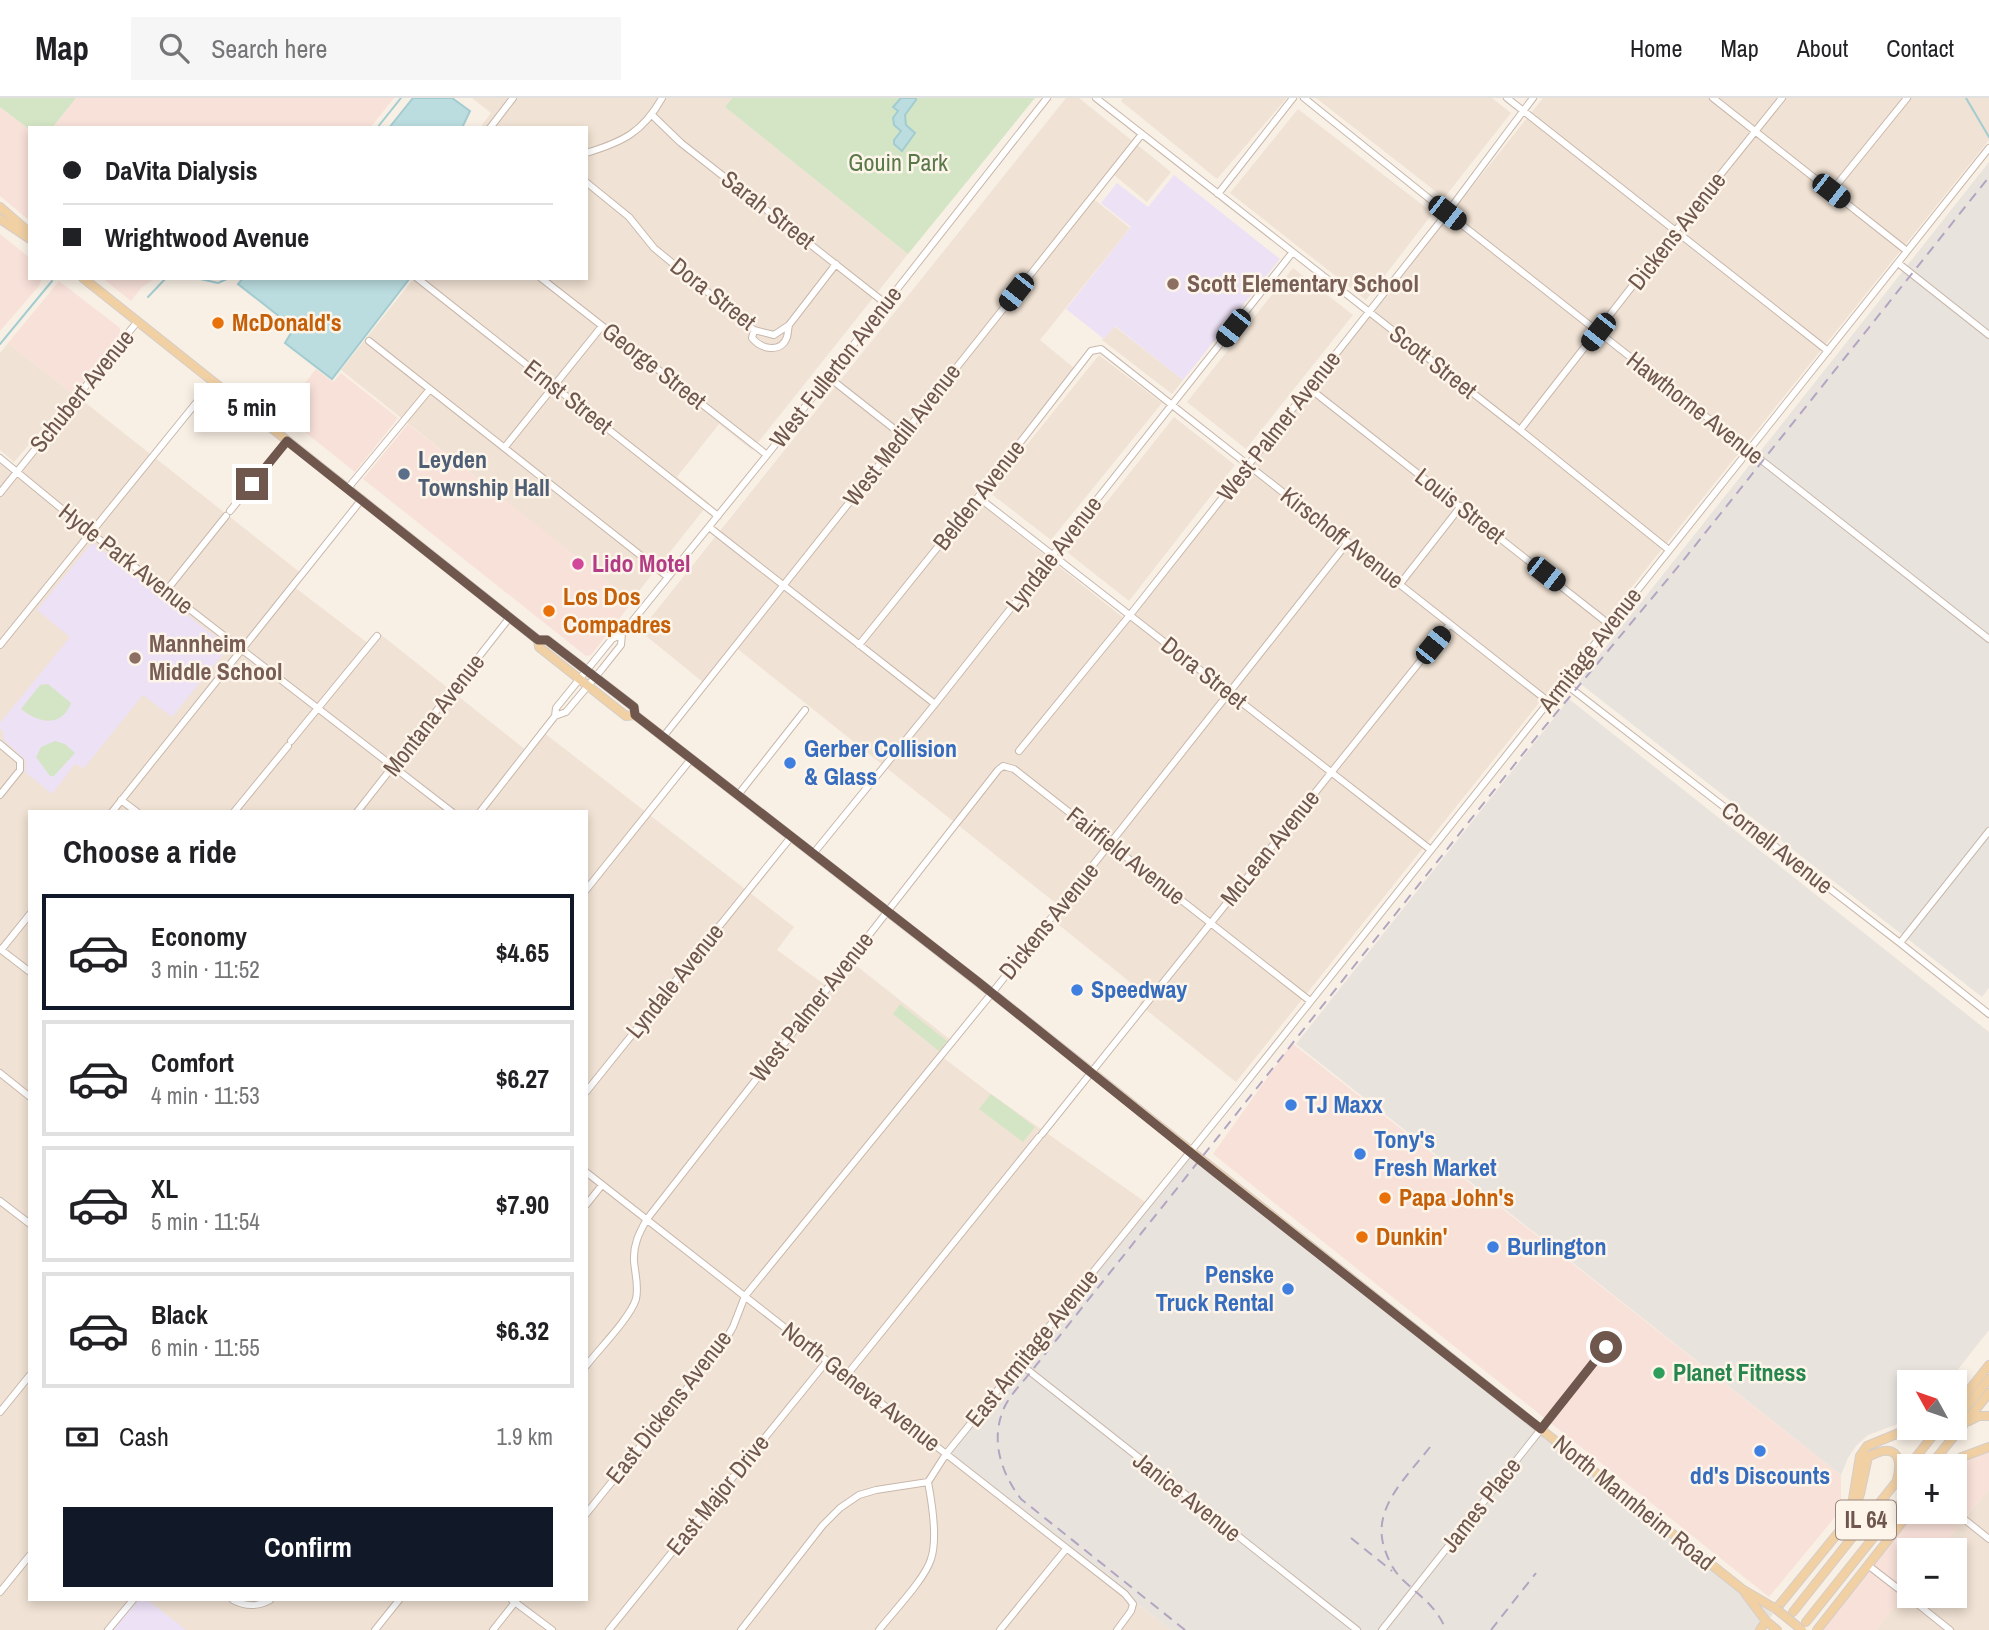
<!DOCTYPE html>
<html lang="en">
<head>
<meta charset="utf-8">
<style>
	body { margin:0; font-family:"Archivo Narrow",sans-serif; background:#f6f6f6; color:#202124; height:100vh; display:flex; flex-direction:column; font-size:26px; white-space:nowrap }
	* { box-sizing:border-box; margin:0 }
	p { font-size:23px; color:#757577 }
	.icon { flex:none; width:38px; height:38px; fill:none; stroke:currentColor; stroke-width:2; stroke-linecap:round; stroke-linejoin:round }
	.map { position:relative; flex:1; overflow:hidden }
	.details { position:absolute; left:28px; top:712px; width:560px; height:791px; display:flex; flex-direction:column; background:#fff; border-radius:0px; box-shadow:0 4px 10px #0003 }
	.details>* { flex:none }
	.guide { position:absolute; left:28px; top:28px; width:560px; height:154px; border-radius:0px; box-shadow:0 4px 10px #0003; display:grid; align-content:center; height:154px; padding:0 35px; background:#fff }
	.needle { width:46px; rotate:310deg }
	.buttons { position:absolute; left:1897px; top:1272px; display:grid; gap:14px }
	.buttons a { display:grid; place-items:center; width:70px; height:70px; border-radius:0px; background:#fff; box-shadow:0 4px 10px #0003; font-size:35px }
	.end { position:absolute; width:32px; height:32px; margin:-16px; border:9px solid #6f574d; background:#fff; box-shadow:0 0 0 4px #fff }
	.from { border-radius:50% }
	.bubble { position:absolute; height:49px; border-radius:0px; background:#fff; box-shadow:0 4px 10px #0003; font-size:23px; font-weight:700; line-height:49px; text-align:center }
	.car { position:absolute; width:21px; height:42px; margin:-21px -10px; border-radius:9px; box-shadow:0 0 5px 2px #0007; background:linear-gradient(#222 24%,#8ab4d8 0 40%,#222 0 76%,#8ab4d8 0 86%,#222 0) }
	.guide b { display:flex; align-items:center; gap:24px; height:66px; font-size:26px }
	.guide b+b { border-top:2px solid #e0e0e0 }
	.guide i { width:18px; height:18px; background:#202124 }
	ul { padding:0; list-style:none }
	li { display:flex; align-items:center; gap:21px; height:116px; margin:0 14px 10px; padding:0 21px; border:4px solid #e0e0e0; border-radius:0px }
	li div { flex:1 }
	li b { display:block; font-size:26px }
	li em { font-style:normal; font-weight:700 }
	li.on { border-color:#111827 }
	li>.icon { width:63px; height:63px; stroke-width:1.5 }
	h2 { padding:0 35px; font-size:32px; line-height:84px }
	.pay { display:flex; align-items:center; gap:18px; height:77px; padding:0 35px; font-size:26px }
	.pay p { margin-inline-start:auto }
	.cta { display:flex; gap:14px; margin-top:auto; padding:14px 35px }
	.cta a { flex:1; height:80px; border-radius:0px; background:#111827; color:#fff; font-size:28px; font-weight:700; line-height:80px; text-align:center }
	header { display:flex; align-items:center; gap:42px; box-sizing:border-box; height:98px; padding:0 35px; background:#fff; border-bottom:2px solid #e0e0e0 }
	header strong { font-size:33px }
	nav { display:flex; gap:38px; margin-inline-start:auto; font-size:24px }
	.search { width:490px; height:63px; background:#f6f6f6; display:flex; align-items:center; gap:18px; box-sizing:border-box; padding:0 24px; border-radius:0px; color:#757577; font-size:26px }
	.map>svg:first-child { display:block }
</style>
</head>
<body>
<header>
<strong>Map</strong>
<div class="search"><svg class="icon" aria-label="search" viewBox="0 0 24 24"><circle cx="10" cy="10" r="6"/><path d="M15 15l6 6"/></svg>Search here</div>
<nav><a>Home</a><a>Map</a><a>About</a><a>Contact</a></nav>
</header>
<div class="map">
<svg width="1989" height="1532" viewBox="0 0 1989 1532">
	<rect width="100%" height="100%" fill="#f9f0e5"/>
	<!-- residential -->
	<path fill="#f0e2d4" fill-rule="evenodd" d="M472,0H732L725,9L908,156L752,352L719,326L677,379L709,405L631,503L341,272L414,180H586V30H480L491,15Z
		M1066,0H1079L1171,74L1147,104L1109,73L1090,98L1130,130L1040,242L1074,270L972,399L1126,522L1543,0H1989V42L1236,984L1139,906L1146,897L1049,819L1058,807L734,548L704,585L640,533Z
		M1123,0H1285L1286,1L1217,81L1121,3Z
		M1316,0H1492L1511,15L1444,100Z
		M1298,11L1433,115L1366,202L1230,95Z
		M1293,170L1353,217L1246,351L1187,304Z
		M1114,228L1183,282L1172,296L1102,242Z
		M8,245L73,296L14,364L0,352V255Z
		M1099,257L1162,305L1051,442L989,394Z
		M77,298L302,476L293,488L369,546L379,535L527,653L543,634L794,829L777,852L828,889L849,862L952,943L941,958L991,996L1148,1106L1066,1451L1171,1532H0V361L16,374ZM30,714H586V1502H30Z
		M1174,319L1235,367L1129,503L1067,454Z
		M1989,1391V1532H1876L1909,1491V1498H1955V1452H1939Z"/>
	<!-- commercial -->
	<path fill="#f8e1d9" d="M76,0H394L370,30H52Z
		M0,9L30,32V123L0,98Z
		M0,136L30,160V180H42L39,188L0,233Z
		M102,180H156L142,189L131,203Z
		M59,183L120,230V238L73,296L8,245Z
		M316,271L333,284L341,275L398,320L355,374L281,315Z
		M408,326L633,503L591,557L586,558L363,381Z
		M1292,945L1841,1377V1412L1769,1499L1213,1056Z
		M1989,1349V1391L1939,1452H1909V1491L1876,1532H1817L1910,1414H1955V1368H1948Z"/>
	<!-- industrial -->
	<path fill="#e9e3de" d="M1989,64V890L1982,899L1578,584Z
		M1569,601L1989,934V1232L1948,1284H1909V1322L1868,1337L1856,1348L1848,1360L1841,1377L1296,946Z
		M1190,1054L1541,1330L1773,1516L1760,1532H1171L946,1356Z"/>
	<!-- education -->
	<path fill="#ede1f5" d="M1174,77L1280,161L1183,282L1115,228L1104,241L1066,211L1131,129L1101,105L1117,85L1148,109Z
		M94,446L229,549L172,619L143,597L84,670L75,666L52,696L25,674L26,663L4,642L3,633L0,631V625L70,539L37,512L90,447Z
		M138,1502H148L186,1532H113Z"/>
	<!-- green -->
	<path fill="#d4e5c5" d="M0,0H76L52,30H30V32L0,9Z
		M732,0H1035L908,156L725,9Z
		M48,586L71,605C62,630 38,625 21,611L40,587Z
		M55,643L65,646L75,655L54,678H50L36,659L41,649Z
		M900,906L947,943L939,953L893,916Z
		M991,996L1035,1029L1023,1044L979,1011Z"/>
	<!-- water -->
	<path fill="#bbdde0" stroke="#a3ccd1" stroke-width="2" d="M413,0H452L470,13L462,30H389Z
		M901,0H916V2L905,17L906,27L915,35L902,53L894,46V42L901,33L894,27L893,20L898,13L893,9Z
		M243,180H410L332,281L285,245L294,230L238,186Z"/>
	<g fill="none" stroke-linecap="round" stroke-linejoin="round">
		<!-- stream -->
		<path stroke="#a3ccd1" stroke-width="2" d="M1966,0L1989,39
			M377,30L401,0
			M196,180L218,185L229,180
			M148,199L166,180
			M0,246L52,183"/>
		<defs>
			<path id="minor" d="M1096,0L1520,332L1669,452
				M1304,0L1447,115L1989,541
				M1507,0L1828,253
				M1713,0L1907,153
				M652,17L681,45L885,205
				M490,30L513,0
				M586,55C623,44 643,34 662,0
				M586,84L629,119L654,150L754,232L774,237L789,227L836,166
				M1831,94L1907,0
				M1218,96L1293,0
				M1898,165L1989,237
				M417,180L718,418
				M541,180L767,357
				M754,232L752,240C761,251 781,256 787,239C788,235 788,231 789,227
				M369,243L668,479
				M827,278L902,337
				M1309,290L1610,527
				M1520,332L1680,127L1782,0
				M505,349L602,228
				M0,360L91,435L452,714
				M348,390L430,291
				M0,395L137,224
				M978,399L1431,752
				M230,413L287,343
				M709,429L935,606
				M1400,486L1461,408
				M166,493L226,418
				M0,547L213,284
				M859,547L978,399L1091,253L1101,251L1549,604
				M1564,585L1900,845L1989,916
				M555,618L566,614L602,571L621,547L622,536
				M663,639L1142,36
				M291,643L377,538
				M0,646L20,663V672L0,697
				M1019,653L1130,517L1447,115L1533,0
				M738,697L805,612
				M121,702L137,714
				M112,714L362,401
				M234,714L288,648
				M357,714L510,519
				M480,714L555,618L556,610L612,541L622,536L767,357L1047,0
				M813,756L935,606L1292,155
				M586,792L691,661
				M1900,845L1989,733
				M0,851L30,874
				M1,852L30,816
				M0,975L30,999
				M586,994L791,739
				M1042,1036L1450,526
				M586,1074L1125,1496L1133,1506L1131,1513L1117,1532
				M0,1103L30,1126
				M586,1107L602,1087
				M1019,1265L1357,1532
				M586,1268C599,1251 630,1220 636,1201C639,1188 635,1176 634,1163C633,1147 639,1135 647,1121L998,672L1003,668L1014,671L1310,903
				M846,1278L1039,1039
				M0,1314L30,1277
				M1955,1413L1959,1416
				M586,1416L725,1243L733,1229L745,1198L992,895L1348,444
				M1964,1421L1989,1441
				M1869,1468L1900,1492
				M0,1494L30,1457
				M1905,1496L1950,1532
				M233,1502C246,1509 257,1509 270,1502
				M512,1502L552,1532
				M108,1532L133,1502
				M375,1532L399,1502
				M493,1532L516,1503
				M609,1532L827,1263
				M741,1532L823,1427L840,1410L859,1397L876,1392L928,1384
				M879,1532C893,1514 925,1481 931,1461C938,1440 932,1405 928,1384L946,1356L1241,991L1989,50
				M1000,1532L1066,1451
				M1382,1532L1606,1249"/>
			<path id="major" d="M0,109L30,135
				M0,121L30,141
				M83,180L538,542L539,549L626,618L635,617
				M538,542H547L634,609L635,617L992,895L1742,1491L1776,1511L1851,1419L1860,1396L1868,1359C1893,1345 1904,1356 1897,1382
				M1955,1310L1989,1267
				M1969,1323L1979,1318H1989
				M1955,1329L1964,1312L1989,1281
				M1930,1368L1989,1295
				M1948,1368L1962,1359L1989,1349
				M1852,1407L1860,1358L1867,1348L1911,1330
				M1745,1495L1766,1523L1777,1532
				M1793,1514L1939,1330
				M1806,1524L1909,1395
				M1760,1532L1766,1523
				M1817,1532L1910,1414"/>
		</defs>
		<!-- minor casing -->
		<use href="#minor" stroke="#c9b8ac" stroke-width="8"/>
		<!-- major casing -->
		<use href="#major" stroke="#d4cdca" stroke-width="10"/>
		<!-- minor -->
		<use href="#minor" stroke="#fff" stroke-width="6"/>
		<!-- major -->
		<use href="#major" stroke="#f1d0a4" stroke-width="8"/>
		<!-- rail -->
		<path stroke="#b2a5c1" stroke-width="2" stroke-dasharray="10 7" stroke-linecap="butt" d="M1430,1349C1407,1379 1370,1411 1385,1452C1389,1464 1395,1475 1404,1483C1422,1500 1436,1508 1446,1532
			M1351,1440L1392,1473
			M1185,1532L1021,1401C1001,1375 990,1342 1004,1310C1010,1297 1021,1286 1030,1275L1542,632L1682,464L1989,79
			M1491,1532L1536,1475"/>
		<defs>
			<path id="major-bridge" d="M1776,1511L1802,1532"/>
		</defs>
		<!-- major-bridge casing -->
		<use href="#major-bridge" stroke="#d4cdca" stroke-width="10" stroke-linecap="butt"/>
		<!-- major-bridge -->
		<use href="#major-bridge" stroke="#f1d0a4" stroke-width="8"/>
	</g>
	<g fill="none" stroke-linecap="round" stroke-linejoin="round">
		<!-- route -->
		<path stroke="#6f574d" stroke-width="9" d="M252,386L287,343L538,542H547L634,609L635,617L977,883L1216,1075L1541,1331L1606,1249"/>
	</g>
	<!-- markers -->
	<g fill="#8d6e63" stroke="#fdf4ea" stroke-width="2.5">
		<circle cx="1173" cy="186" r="7"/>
		<circle cx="135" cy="560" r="7"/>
	</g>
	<g fill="#e8710a" stroke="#fdf4ea" stroke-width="2.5">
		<circle cx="218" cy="225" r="7"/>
		<circle cx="549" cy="513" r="7"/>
		<circle cx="1385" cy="1100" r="7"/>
		<circle cx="1362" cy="1139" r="7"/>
	</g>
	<circle fill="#5c6f8a" stroke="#fdf4ea" stroke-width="2.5" cx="404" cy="376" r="7"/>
	<circle fill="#d1479c" stroke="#fdf4ea" stroke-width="2.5" cx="578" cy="466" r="7"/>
	<g fill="#3f7fe0" stroke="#fdf4ea" stroke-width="2.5">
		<circle cx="790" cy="665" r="7"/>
		<circle cx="1077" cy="892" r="7"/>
		<circle cx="1291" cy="1007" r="7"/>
		<circle cx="1360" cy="1056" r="7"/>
		<circle cx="1493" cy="1149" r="7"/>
		<circle cx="1288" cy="1191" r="7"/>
		<circle cx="1760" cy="1353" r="7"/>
	</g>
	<circle fill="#2e9e5b" stroke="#fdf4ea" stroke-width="2.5" cx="1659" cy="1275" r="7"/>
	<g text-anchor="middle" stroke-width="5" stroke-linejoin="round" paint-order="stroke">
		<!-- shield labels -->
		<rect fill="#fdf4ea" stroke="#9a867c" stroke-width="2" x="1836" y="1402.5" width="60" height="39" rx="5"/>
		<g font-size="23" font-weight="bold" fill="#6f574d">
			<text x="1866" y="1430">IL 64</text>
		</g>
		<!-- park labels -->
		<g font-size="24" fill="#5a7949" stroke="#fdf4ea">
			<text x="898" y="73">Gouin Park</text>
		</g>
		<!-- street labels -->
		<g font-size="24" fill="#6f574d" stroke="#fdf4ea">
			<text transform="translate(768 112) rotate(38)" y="8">Sarah Street</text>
			<text transform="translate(1677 133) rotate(-52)" y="8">Dickens Avenue</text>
			<text transform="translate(713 196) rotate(38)" y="8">Dora Street</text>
			<text transform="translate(1433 264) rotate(38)" y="8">Scott Street</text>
			<text transform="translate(654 268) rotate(38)" y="8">George Street</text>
			<text transform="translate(836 269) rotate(-52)" y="8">West Fullerton Avenue</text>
			<text transform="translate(82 293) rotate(-51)" y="8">Schubert Avenue</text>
			<text transform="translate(568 299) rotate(38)" y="8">Ernst Street</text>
			<text transform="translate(1695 310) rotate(38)" y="8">Hawthorne Avenue</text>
			<text transform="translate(1279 328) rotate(-52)" y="8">West Palmer Avenue</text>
			<text transform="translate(902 337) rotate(-52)" y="8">West Medill Avenue</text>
			<text transform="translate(979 397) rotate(-52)" y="8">Belden Avenue</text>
			<text transform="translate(1460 408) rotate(38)" y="8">Louis Street</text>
			<text transform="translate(1342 440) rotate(38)" y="8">Kirschoff Avenue</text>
			<text transform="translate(1054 456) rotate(-52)" y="8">Lyndale Avenue</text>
			<text transform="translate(126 461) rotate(38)" y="8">Hyde Park Avenue</text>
			<text transform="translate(1590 552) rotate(-52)" y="8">Armitage Avenue</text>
			<text transform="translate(1204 575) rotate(38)" y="8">Dora Street</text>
			<text transform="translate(434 617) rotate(-52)" y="8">Montana Avenue</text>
			<text transform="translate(1270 750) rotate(-51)" y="8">McLean Avenue</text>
			<text transform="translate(1777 750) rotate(38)" y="8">Cornell Avenue</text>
			<text transform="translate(1126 758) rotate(38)" y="8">Fairfield Avenue</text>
			<text transform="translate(1049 823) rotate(-51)" y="8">Dickens Avenue</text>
			<text transform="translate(675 883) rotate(-51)" y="8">Lyndale Avenue</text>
			<text transform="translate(812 909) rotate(-52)" y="8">West Palmer Avenue</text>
			<text transform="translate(1032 1250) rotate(-51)" y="8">East Armitage Avenue</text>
			<text transform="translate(861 1289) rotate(38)" y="8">North Geneva Avenue</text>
			<text transform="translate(669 1309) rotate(-52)" y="8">East Dickens Avenue</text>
			<text transform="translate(718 1397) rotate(-51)" y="8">East Major Drive</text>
			<text transform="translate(1187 1399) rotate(38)" y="8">Janice Avenue</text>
			<text transform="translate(1634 1405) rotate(39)" y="8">North Mannheim Road</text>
			<text transform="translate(1481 1407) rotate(-52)" y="8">James Place</text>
		</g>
		<!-- education labels -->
		<g font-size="24" font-weight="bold" fill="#785e54" stroke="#fdf4ea" text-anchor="start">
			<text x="1187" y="194">Scott Elementary School</text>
			<text x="149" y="554">Mannheim<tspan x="149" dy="28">Middle School</tspan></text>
		</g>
		<!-- food labels -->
		<g font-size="24" font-weight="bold" fill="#c56008" stroke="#fdf4ea" text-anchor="start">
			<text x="232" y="233">McDonald's</text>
			<text x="563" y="507">Los Dos<tspan x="563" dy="28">Compadres</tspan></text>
			<text x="1399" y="1108">Papa John's</text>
			<text x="1376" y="1147">Dunkin'</text>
		</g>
		<!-- service labels -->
		<g font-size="24" font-weight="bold" fill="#4e5e75" stroke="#fdf4ea" text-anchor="start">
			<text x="418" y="370">Leyden<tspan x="418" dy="28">Township Hall</tspan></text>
		</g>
		<!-- hotel labels -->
		<g font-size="24" font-weight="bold" fill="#b23c85" stroke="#fdf4ea" text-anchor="start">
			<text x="592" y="474">Lido Motel</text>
		</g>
		<!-- shop labels -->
		<g font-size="24" font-weight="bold" fill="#366cbe" stroke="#fdf4ea" text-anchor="start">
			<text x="804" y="659">Gerber Collision<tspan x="804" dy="28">&amp; Glass</tspan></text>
			<text x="1091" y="900">Speedway</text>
			<text x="1305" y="1015">TJ Maxx</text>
			<text x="1374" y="1050">Tony's<tspan x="1374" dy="28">Fresh Market</tspan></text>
			<text x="1507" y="1157">Burlington</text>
			<text x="1274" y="1185" text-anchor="end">Penske<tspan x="1274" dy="28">Truck Rental</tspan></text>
			<text x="1760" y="1386" text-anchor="middle">dd's Discounts</text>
		</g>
		<!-- leisure labels -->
		<g font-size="24" font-weight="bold" fill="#27864d" stroke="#fdf4ea" text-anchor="start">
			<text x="1673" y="1283">Planet Fitness</text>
		</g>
	</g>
</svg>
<div class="buttons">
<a><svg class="needle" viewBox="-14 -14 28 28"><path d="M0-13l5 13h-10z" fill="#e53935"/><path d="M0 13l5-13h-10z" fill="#757577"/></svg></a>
<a>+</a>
<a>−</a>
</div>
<i class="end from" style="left:1606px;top:1249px"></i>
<i class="end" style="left:252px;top:386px"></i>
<div class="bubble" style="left:194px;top:285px;width:116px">5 min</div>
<i class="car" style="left:1831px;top:93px;rotate:128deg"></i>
<i class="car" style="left:1447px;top:115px;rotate:128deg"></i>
<i class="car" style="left:1016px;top:194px;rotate:218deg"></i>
<i class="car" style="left:1233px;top:230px;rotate:218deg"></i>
<i class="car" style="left:1598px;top:234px;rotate:218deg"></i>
<i class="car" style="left:1546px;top:476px;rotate:128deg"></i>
<i class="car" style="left:1433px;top:547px;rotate:39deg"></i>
<div class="guide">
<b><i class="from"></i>DaVita Dialysis</b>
<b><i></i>Wrightwood Avenue</b>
</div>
<section class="details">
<h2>Choose a ride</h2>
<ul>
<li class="on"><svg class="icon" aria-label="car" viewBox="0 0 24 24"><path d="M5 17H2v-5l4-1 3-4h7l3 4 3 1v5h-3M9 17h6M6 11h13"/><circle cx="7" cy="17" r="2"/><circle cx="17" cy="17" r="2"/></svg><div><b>Economy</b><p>3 min · 11:52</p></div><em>$4.65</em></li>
<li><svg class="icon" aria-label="car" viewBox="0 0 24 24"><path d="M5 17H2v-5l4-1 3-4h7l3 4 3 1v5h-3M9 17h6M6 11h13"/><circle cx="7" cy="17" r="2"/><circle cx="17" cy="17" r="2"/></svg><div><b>Comfort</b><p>4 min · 11:53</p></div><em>$6.27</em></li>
<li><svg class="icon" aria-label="car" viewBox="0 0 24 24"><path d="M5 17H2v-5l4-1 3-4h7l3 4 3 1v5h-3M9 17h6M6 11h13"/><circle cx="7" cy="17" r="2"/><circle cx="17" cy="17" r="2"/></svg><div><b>XL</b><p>5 min · 11:54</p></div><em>$7.90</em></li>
<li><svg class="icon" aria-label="car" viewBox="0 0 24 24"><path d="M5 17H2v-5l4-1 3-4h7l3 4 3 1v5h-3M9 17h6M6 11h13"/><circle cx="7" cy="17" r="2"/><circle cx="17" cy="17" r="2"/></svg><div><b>Black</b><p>6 min · 11:55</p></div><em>$6.32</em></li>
</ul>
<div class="pay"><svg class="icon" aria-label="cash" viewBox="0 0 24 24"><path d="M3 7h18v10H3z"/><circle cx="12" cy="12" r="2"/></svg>Cash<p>1.9 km</p></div>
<div class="cta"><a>Confirm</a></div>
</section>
</div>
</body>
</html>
